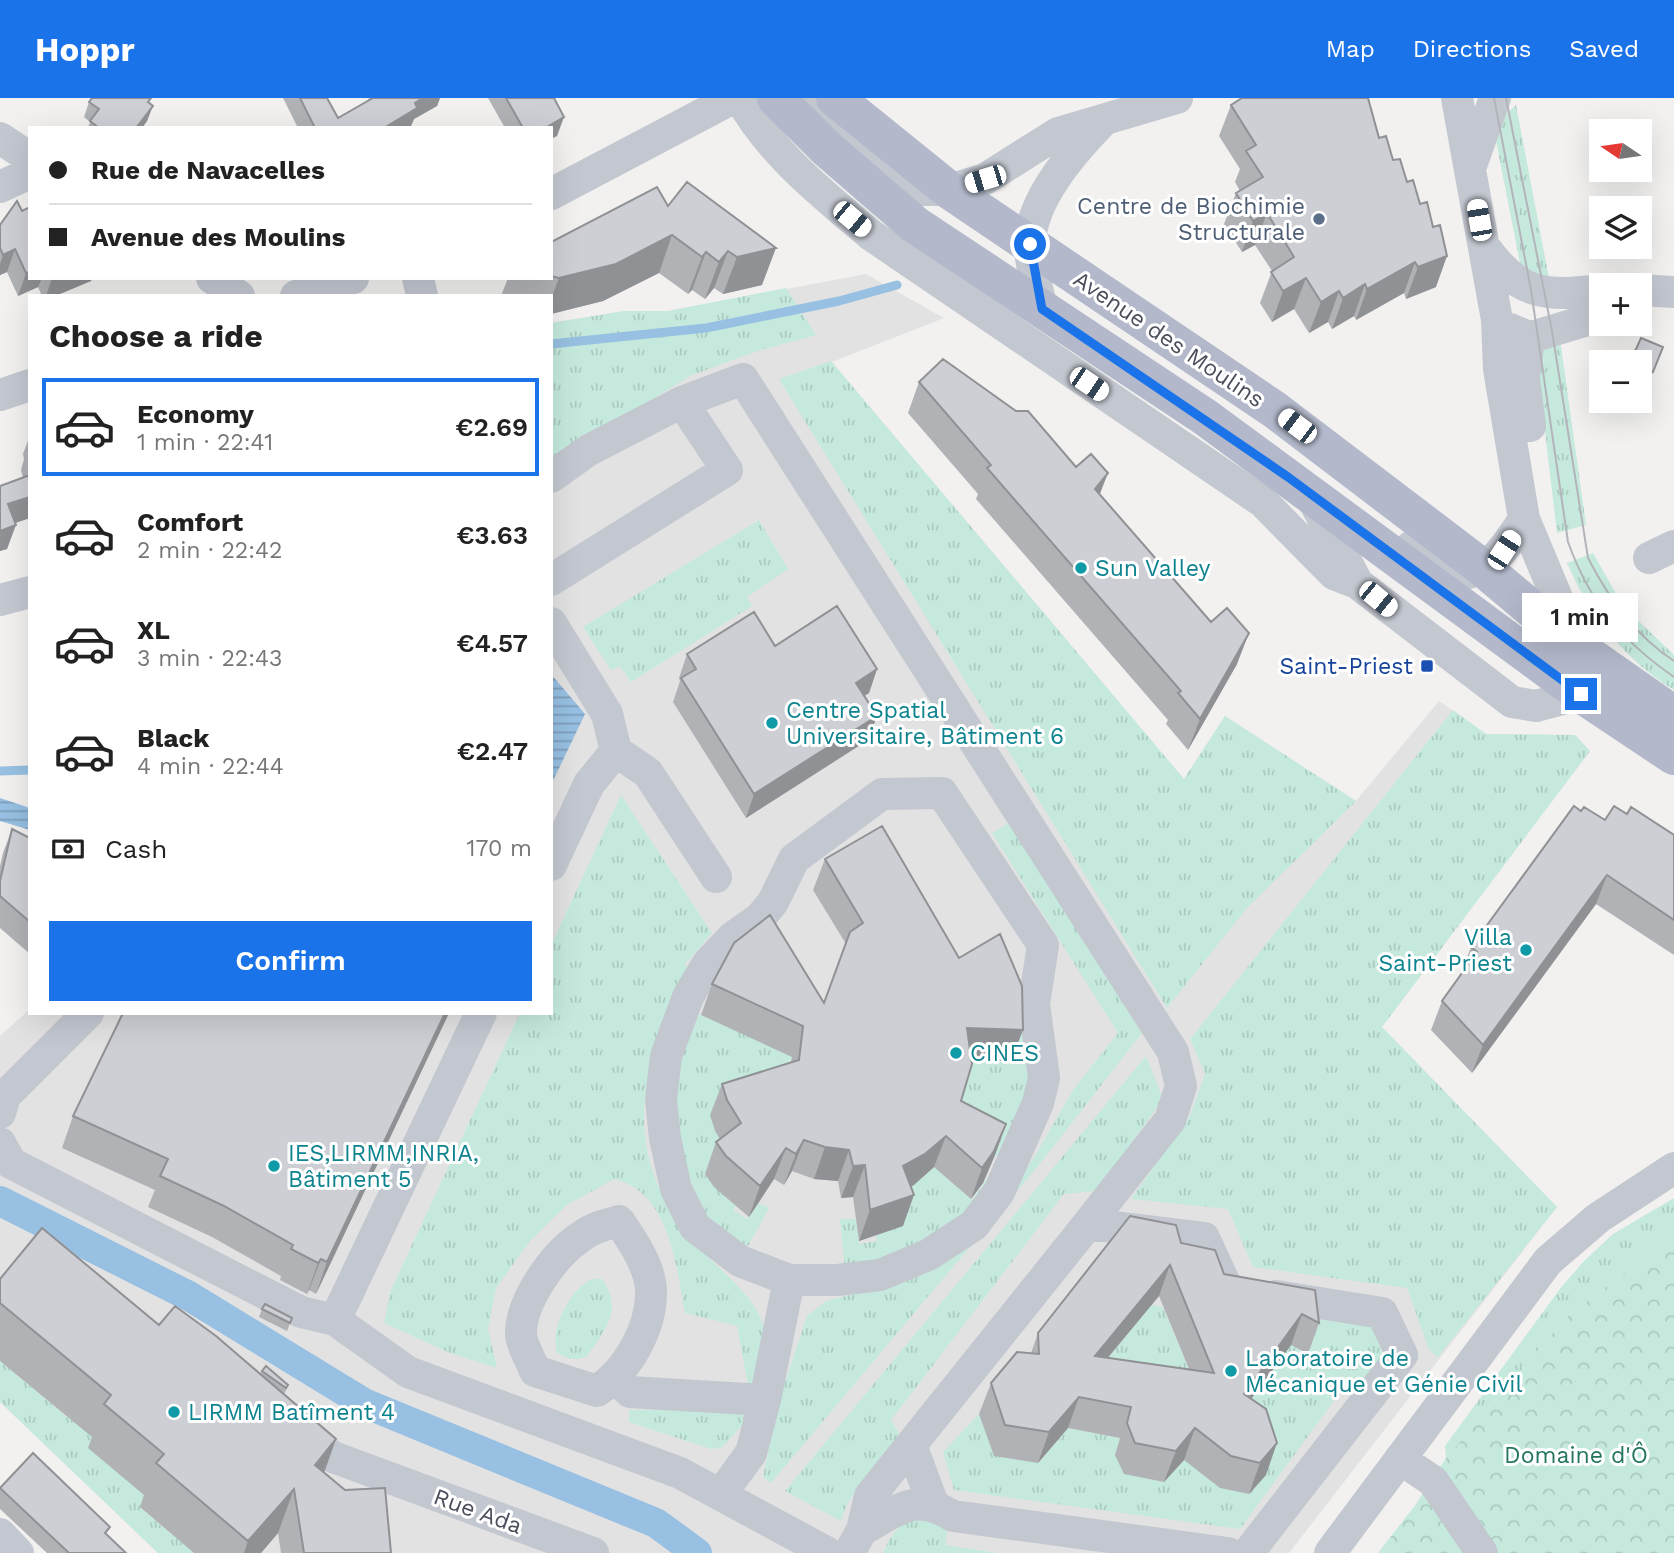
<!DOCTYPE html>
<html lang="en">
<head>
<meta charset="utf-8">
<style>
	body { margin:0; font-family:"Work Sans",sans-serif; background:#f2f2f2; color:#222; height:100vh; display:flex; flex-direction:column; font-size:26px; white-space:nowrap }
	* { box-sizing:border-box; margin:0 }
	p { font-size:23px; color:#767676 }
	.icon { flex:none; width:38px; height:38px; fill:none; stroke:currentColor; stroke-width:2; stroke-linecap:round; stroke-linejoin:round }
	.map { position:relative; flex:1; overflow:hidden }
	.side { position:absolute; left:28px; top:196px; width:525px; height:721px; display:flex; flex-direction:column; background:#fff; border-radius:0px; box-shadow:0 7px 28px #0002 }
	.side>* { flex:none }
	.top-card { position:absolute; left:28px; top:28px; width:525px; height:154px; border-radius:0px; box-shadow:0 7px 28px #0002; display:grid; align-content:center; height:154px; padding:0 21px; background:#fff }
	.needle { width:46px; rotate:283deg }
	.fabs { position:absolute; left:1589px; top:21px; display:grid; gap:14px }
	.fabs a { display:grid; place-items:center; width:63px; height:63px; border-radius:0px; background:#fff; box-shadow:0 7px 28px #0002; font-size:35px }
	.end { position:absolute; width:32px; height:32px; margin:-16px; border:9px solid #1a73e8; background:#fff; box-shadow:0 0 0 4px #fff }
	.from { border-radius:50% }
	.bubble { position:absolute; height:49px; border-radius:0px; background:#fff; box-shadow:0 7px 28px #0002; font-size:23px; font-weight:600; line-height:49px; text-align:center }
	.car { position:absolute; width:21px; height:42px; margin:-21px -10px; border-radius:9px; box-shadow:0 0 5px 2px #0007; background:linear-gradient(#fff 24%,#345 0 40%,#fff 0 76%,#345 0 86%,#fff 0) }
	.top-card b { display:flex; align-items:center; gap:24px; height:66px; font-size:26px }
	.top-card b+b { border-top:2px solid #e0e0e0 }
	.top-card i { width:18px; height:18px; background:#222 }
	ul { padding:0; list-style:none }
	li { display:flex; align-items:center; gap:21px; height:98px; margin:0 14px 10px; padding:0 7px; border:4px solid transparent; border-radius:0px }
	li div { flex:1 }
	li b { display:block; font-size:26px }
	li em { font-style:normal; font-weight:600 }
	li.active { border-color:#1a73e8 }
	li>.icon { width:63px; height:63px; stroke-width:1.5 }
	h2 { padding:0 21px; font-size:32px; line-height:84px }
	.pay { display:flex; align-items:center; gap:18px; height:77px; padding:0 21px; font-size:26px }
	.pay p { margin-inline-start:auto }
	.button { display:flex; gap:14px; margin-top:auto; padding:14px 21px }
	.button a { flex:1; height:80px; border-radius:0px; background:#1a73e8; color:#fff; font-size:28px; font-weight:600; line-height:80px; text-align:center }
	header { display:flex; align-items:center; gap:42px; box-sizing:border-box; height:98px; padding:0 35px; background:#1a73e8; color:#fff }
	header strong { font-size:33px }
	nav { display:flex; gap:38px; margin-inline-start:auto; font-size:24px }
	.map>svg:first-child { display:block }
</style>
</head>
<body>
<header>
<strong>Hoppr</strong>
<nav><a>Map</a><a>Directions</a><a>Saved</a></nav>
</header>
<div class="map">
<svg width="1674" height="1455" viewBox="0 0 1674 1455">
	<defs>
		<pattern id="grass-tufts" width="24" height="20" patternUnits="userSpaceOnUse" patternTransform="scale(1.75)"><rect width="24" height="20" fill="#c5eadd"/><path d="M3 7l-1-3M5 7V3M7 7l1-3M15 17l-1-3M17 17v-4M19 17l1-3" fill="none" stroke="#abcac0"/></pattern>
		<pattern id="park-crowns" width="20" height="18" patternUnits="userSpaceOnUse" patternTransform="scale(1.75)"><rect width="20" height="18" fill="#c5eadd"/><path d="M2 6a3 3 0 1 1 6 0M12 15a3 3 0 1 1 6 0" fill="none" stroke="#abcac0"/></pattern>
		<pattern id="water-rules" width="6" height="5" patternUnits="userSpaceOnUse" patternTransform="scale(1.75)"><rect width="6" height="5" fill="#97c0e2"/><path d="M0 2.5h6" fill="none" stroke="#7d9eba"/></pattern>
	</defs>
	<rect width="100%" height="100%" fill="#f2f1f0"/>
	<!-- education -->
	<path fill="#e3e2e2" d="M866,176L944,220L832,264L1184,681L1225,618L1356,703L1439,603L1486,636L1575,637L1590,653L1382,929L1557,1109L1289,1455H158L0,1304V938L30,911V915H551V225L624,213H668Z"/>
	<!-- grass -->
	<path fill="url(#grass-tufts)" d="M1516,7L1550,185L1522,175L1493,28Z
		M786,190L816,237L757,253L690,278L551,364V225L624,213H668Z
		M1560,241L1586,427L1557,435L1536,259L1540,252Z
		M831,263L1184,681L1225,618L1356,703L1247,810L1167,910L779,281Z
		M759,422L788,471L747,499L752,508L631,584L620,568L611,572L583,529Z
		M1593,455L1623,508L1674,557V592C1625,562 1590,518 1567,465Z
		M1453,612L1486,636L1575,637L1590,653L1382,929L1557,1109L1438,1259L1429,1252L1407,1190L1253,1169L1228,1111L1131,1101L1190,1018L1205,976L1190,941Z
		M621,697L712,835L685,866L690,872C673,912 650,955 645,998C638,1063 665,1117 710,1161C734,1184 763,1207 767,1243C769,1257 761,1276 758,1290L748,1287L737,1228L685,1215C676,1168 670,1094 614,1081L567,1107L530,1143L496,1190L488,1231L497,1270L450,1255L384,1225L390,1194L520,915H551V847Z
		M1009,725L1142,935L1039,1067L771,1385L763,1379L778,1306L807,1218L826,1203L858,1195L980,1133L1033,1061L1073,992L1118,935L992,735Z
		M1011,888L1032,975L1016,1038L969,1118L927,1145L845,1172L840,1121H856L859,1146L877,1143L876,1137L903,1128L892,1100L914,1087L934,1069L972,1102L1001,1060L950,1035L911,989Z
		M694,914L794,958L730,1056L705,1076L736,1108L733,1112L747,1121L758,1105L769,1110L748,1148C737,1142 719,1135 711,1126C681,1090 665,1010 676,965C680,948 688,931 694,914Z
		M1146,958L1163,1001L1097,1093L1064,1096L891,1322L901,1339C879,1364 851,1389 841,1423L785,1393Z
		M1674,1100V1136L1566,1220L1446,1360L1445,1348L1562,1188L1584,1163L1613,1136Z
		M591,1181H602C624,1211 605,1233 586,1259C574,1263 568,1261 557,1255C550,1229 569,1194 591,1181Z
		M1151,1207L1163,1209L1210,1322L1091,1280Z
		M1306,1216L1373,1225L1384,1261L1357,1289H1344L1240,1431L954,1392L943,1354L979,1316L1038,1365L1068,1330L1120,1340L1115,1357L1182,1349L1232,1327L1291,1247L1298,1251Z
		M0,1263L67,1319L174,1368L140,1409L171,1436L203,1455H158L0,1304Z
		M695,1311L743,1315L744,1325L722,1350L711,1351L629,1324V1312Z
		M930,1419L947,1434L945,1447L998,1455H883C896,1426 901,1425 930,1419Z"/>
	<!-- park -->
	<path fill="url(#park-crowns)" d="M1674,1136V1455H1378L1416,1406L1446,1360L1566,1220Z"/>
	<!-- water -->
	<path fill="url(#water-rules)" d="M551,576L585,616L551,687Z
		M0,700L30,710V732L0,723Z"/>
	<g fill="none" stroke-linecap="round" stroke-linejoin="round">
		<!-- stream -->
		<path stroke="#97c0e2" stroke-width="9" d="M551,246L706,230L839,203L897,187
			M0,673L30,672"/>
		<!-- canal -->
		<path stroke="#97c0e2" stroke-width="30" d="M0,1103L189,1198L364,1305L656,1425L697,1455"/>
		<!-- minor -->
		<path stroke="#c3c7d0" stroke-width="32" d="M740,0C771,56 823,96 871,137L1263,404L1334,476L1357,485L1512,604L1536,608L1581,596
			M801,0L910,92H949L985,81L1058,35L1177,0
			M1457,0L1497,222L1499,271L1524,421L1577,548
			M0,40L30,60
			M1472,65L1495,0
			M0,89L30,75
			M551,96L733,0
			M1484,148C1518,197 1545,199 1601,192
			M212,180L239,198
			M418,180L422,198
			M1640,192L1674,194
			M296,198L353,180
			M1042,211C1038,191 1030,168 1030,147C1030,102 1073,54 1102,24
			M1510,231L1529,239L1538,237L1601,218
			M1529,239L1524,280L1530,328
			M0,297L30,287
			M682,304L743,281L1173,954L1181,988L1170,1022L1088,1126
			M551,379L589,352L682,304L727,372L551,482
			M1311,398L1356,482
			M1411,449C1420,456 1432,467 1442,472C1483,488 1505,450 1524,421
			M1649,460L1674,448
			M0,502L30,494
			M551,525L607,616L616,653L589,686L551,767
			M616,653L648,675L716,779
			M942,695L1043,847L1034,906L1044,980L1038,1005L999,1094L974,1127L928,1157L880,1177L838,1182H789L740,1163L695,1129L676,1091L665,1040L661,1002L666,958L688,899L708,865L733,839L760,820L773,804L794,761L882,696Z
			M0,1015L5,998L88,915
			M0,1045L11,1065L301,1214L335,1222L408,1274L680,1375L828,1455
			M619,1123C632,1142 650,1168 651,1192C652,1230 628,1272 597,1293L535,1273C531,1262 522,1248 521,1237C520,1204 553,1158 579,1140C592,1130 604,1127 619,1123Z
			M335,1222L481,915
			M616,1280L630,1294L765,1302
			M295,1332L333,1359L593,1455
			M911,1347L933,1406
			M1400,1361L1433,1383L1482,1455
			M721,1396L751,1355L765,1302L789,1182
			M862,1432C899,1412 913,1394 953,1418L1228,1455
			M0,1436L18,1455
			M849,1455L862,1432L870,1398L1088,1126L1204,1140L1226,1188
			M1248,1455L1402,1257L1382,1215L1276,1198
			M1330,1455L1548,1163L1598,1120L1674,1070"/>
		<!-- major -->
		<path stroke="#b3b9cb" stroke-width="38" d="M776,0L826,50L914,126L1205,319L1581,596L1674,658
			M835,0L949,92L1275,312L1484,471L1577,549L1674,617"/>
		<!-- tram -->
		<path stroke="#b3b4ba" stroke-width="2" d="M1494,0L1531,192L1568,444C1590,505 1621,542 1674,579
			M1506,0L1552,233L1588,460C1608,499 1637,539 1674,563"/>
	</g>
	<!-- wall -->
	<path fill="#b1b2b6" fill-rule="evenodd" d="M283,0H327L338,20L368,3L369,0H440L437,8L414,21L410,30H298Z
		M488,0H554L557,38L551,30H505Z
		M89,4L151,6L147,23L142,30H88L90,24L84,19Z
		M1231,7L1379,40L1393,62L1436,189L1406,201L1404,195L1356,222L1354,218L1332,231L1328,224L1309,235L1294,211L1272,224L1260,205L1272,173L1255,147L1242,154L1224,126L1236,95L1240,93L1235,84L1240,71L1219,38Z
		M687,84L762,187L723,196L714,190L705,201L692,192L688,196L659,175L603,203L551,216V198H501L508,180H551V144L668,108Z
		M17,103L30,180H92L91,183L55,198H42L38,189L18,198L7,174L0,177V127Z
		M1663,249L1650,282L1640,278V264Z
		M919,284L1100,397L1237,566L1188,652L1166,626L1168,622L976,401L978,396L908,315Z
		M30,337V420L15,425L7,451L0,453V388L23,379L21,372L24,361L23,356Z
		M775,548L877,571L869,595L864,598L877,618L868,642L746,720L673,604L680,583L679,580L687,556Z
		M1581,713L1605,722L1627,716L1674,737V857L1596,806L1472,975L1431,932L1442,903L1460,878L1471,849Z
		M12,731L30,740V856L0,830V768L3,755Z
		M825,761L1011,963L971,962L961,1003L1006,1026L995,1057L983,1085L971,1101L934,1069L911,1089L903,1128L859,1143L853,1099L841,1100L838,1083L814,1081L792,1073L784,1087L774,1081L749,1119L714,1089L705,1076L716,1044L720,1041L715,1033L710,1017L722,986L791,964L792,959L701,917L712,886L824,905L846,846L813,792Z
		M123,915H449L316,1196L309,1192L307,1196L280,1182L281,1178L212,1139L148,1109L155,1092L62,1050L73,1018Z
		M1181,1145L1224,1176L1315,1192L1319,1225L1308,1256L1291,1247L1251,1301L1266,1377L1249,1396L1220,1390L1184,1362L1164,1384L1124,1376L1115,1357L1120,1340L1068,1330L1038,1365L994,1358L979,1316L991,1285L1031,1255L1038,1235ZM1159,1198L1189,1271L1108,1260Z
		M0,1181L159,1227L260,1276L262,1273L288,1287L284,1297L336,1341L324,1375L391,1455H281L278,1435L261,1455H194L140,1409L144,1397L88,1350L92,1339L0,1263Z
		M262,1211L292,1220L287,1233L259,1219Z
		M0,1390L107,1437L126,1455H47L0,1411Z"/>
	<!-- shaded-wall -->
	<path fill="#909194" d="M423,0H440L437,8L414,21L410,30H384L415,5Z
		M153,8L147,23L142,30H136Z
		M564,19L557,38L551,41V30H545Z
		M1267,115L1255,147L1242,154L1253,123Z
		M672,137L659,175L603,203L551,216V201L559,180Z
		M776,150L762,187L723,196L737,159Z
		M15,151L7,174L0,177V166L3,157Z
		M728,153L714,190L705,201L719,164Z
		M706,154L692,192L688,196L702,159Z
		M1447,158L1436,189L1406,201L1418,169Z
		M1415,164L1404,195L1356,222L1367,191Z
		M30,174V180H42L38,189L18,198L26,175Z
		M52,180H92L91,183L55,198H46Z
		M1306,180L1294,211L1272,224L1283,193Z
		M1365,186L1354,218L1332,231L1343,200Z
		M1339,193L1328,224L1309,235L1321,204Z
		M1108,375L1096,406L1095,391Z
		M30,399V420L0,430L8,406Z
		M16,427L7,451L0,453V433Z
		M1249,535L1237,566L1188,652L1200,621Z
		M877,571L869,595L847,609L856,585Z
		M877,618L868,642L746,720L754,696Z
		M1607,777L1596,806L1472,975L1483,947Z
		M445,915H449L316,1196L327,1164Z
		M967,930L1023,932L1011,963L955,961Z
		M1006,1026L995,1057L983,1085L971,1101L982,1070Z
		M946,1038L934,1069L914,1087L892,1100L903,1068Z
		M804,1042L792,1073L784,1087L796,1056Z
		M825,1049L849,1052L838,1083L814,1081Z
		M786,1050L774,1081L749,1119L760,1088Z
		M865,1067L853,1099L841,1100L853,1068Z
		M914,1097L903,1128L859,1143L870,1112Z
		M321,1161L309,1192L307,1196L318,1165Z
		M1170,1167L1159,1198L1083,1289L1095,1258Z
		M1302,1216L1291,1247L1232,1327L1244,1296Z
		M1079,1299L1068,1330L1038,1365L1049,1334Z
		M1195,1330L1184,1362L1164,1384L1176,1353Z
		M336,1341L320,1386L315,1367Z
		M1277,1345L1266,1377L1249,1396L1260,1365Z
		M294,1391L278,1435L261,1455H244L248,1443Z"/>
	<!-- building -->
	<path fill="#cecfd4" stroke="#909194" stroke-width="2" fill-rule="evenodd" d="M92,0H151L148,4L153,8L136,30H99L90,23L99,11L89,4Z
		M300,0H327L338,20L373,0H423L415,5L417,10L384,30H315Z
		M506,0H554L564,19L545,30H523Z
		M1242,0H1368L1379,40L1386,38L1393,62L1400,61L1407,84L1413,82L1420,106L1427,104L1433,129L1440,127L1447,158L1418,169L1415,164L1367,191L1365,186L1343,200L1339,193L1321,204L1306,180L1283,193L1271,174L1294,159L1267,115L1253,123L1236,95L1263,79L1246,53L1256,47L1231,7Z
		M687,84L776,150L737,159L728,153L719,164L706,154L702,159L672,137L616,166L559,180L551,178V144L657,89L668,108Z
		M17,103L22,113L30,109V174L26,175L15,151L3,157L0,150V127Z
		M1641,240L1663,249L1653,274L1640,268V264H1630Z
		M943,261L1016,313H1028L1076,369L1091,356L1108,375L1095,391L1211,524L1227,510L1249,535L1200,621L1178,595L1181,593L987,370L991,367L919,284Z
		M30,377V399L8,406L16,427L0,433V388Z
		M837,508L877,571L856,585L877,618L754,696L681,580L696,571L687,556L754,514L775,548Z
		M1574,708L1581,713L1584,709L1605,722L1614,708L1627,716L1631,709L1674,737V822L1607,777L1483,947L1442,903L1477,854L1471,849Z
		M882,728L959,860L1000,836L1022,888L1023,932L967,930L972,966L961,1003L1006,1026L994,1053L982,1070L946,1038L925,1056L903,1068L914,1097L870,1112L865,1067L853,1068L849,1052L825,1049L804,1042L796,1056L786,1050L760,1088L726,1058L716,1044L741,1025L727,1002L722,986L799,962L803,928L712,886L734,845L770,817L824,905L850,834L863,825L825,761Z
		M12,731L30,740V824L0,798V783Z
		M123,915H445L327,1164L321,1161L318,1165L291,1151L293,1147L224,1108L160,1078L168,1061L73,1018Z
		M1130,1118L1176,1127L1181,1145L1215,1152L1224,1176L1315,1192L1319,1225L1302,1216L1244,1296L1266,1311L1277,1345L1260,1365L1231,1358L1195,1330L1176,1353L1135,1345L1127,1325L1131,1309L1079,1299L1049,1334L1005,1327L991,1285L1017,1254L1039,1256L1038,1235ZM1170,1167L1214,1275L1095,1258Z
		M42,1130L159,1227L175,1208L216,1238L336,1341L315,1367L345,1392L385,1390L391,1455H304L294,1391L248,1443L156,1365L164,1356L104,1306L111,1297L0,1205V1181Z
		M265,1206L292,1220L290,1225L262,1211Z
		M266,1268L288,1287L286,1290L262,1273Z
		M33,1355L110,1429L105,1435L126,1455H69L0,1390Z"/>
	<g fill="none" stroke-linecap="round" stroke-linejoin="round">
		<!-- route -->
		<path stroke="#1a73e8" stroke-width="9" d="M1030,146L1042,211L1288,379L1581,596"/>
	</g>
	<!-- markers -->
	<circle fill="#5c6f8a" stroke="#fff" stroke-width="2.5" cx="1319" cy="121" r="7"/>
	<g fill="#0f9aa8" stroke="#fff" stroke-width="2.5">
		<circle cx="1081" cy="470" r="7"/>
		<circle cx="772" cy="625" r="7"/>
		<circle cx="1526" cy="852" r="7"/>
		<circle cx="956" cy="955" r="7"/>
		<circle cx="274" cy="1068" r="7"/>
		<circle cx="1231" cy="1273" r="7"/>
		<circle cx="174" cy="1314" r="7"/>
	</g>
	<rect fill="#1a4fb4" stroke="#fff" stroke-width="2.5" x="1420" y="561" width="14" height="14" rx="3.5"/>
	<g text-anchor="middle" stroke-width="6" stroke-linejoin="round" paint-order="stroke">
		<!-- service labels -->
		<g font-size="23" fill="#4e5e75" stroke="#fff" text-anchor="end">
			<text x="1305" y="116">Centre de Biochimie<tspan x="1305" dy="26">Structurale</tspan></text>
		</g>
		<!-- street labels -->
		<g font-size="23" fill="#4a4f5b" stroke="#fff">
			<text transform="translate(1169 241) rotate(34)" y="8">Avenue des Moulins</text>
			<text transform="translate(478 1413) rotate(20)" y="8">Rue Ada</text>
		</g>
		<!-- culture labels -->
		<g font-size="23" fill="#0d838f" stroke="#fff" text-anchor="start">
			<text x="1095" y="478">Sun Valley</text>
			<text x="786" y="620">Centre Spatial<tspan x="786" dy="26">Universitaire, Bâtiment 6</tspan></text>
			<text x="1512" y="847" text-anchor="end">Villa<tspan x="1512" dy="26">Saint-Priest</tspan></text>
			<text x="970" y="963">CINES</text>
			<text x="288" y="1063">IES,LIRMM,INRIA,<tspan x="288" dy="26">Bâtiment 5</tspan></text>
			<text x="1245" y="1268">Laboratoire de<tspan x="1245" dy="26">Mécanique et Génie Civil</tspan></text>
			<text x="188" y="1322">LIRMM Batîment 4</text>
		</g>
		<!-- transit labels -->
		<g font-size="23" fill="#164399" stroke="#fff" text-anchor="end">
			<text x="1413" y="576">Saint-Priest</text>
		</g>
		<!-- park labels -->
		<g font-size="23" fill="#237560" stroke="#fff">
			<text x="1576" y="1365">Domaine d'Ô</text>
		</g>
	</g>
</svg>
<div class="fabs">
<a><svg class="needle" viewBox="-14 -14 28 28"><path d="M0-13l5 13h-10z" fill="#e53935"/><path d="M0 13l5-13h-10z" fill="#767676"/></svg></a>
<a><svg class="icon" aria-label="layers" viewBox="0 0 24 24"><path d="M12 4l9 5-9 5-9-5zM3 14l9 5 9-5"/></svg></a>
<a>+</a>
<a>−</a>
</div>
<i class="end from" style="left:1030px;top:146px"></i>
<i class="end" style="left:1581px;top:596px"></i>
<div class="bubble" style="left:1522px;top:495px;width:116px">1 min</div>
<i class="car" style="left:985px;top:81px;rotate:253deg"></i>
<i class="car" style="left:852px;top:121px;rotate:130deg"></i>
<i class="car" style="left:1479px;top:122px;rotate:350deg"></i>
<i class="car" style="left:1089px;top:286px;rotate:124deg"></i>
<i class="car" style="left:1297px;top:328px;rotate:307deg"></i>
<i class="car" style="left:1504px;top:452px;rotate:33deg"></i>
<i class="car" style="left:1378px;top:501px;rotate:129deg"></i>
<div class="top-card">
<b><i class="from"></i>Rue de Navacelles</b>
<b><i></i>Avenue des Moulins</b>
</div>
<section class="side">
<h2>Choose a ride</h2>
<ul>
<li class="active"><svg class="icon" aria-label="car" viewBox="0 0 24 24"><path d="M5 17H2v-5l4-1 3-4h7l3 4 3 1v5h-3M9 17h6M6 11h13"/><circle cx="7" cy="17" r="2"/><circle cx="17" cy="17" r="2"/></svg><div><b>Economy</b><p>1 min · 22:41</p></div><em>€2.69</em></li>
<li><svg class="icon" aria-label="car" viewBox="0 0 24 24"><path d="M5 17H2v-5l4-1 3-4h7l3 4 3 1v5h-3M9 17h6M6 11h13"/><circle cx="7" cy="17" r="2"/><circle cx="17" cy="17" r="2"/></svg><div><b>Comfort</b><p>2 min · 22:42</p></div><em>€3.63</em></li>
<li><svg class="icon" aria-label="car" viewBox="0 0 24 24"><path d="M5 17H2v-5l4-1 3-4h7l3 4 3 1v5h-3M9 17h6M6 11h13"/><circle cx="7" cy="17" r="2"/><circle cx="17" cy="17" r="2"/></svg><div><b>XL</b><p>3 min · 22:43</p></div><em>€4.57</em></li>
<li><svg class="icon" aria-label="car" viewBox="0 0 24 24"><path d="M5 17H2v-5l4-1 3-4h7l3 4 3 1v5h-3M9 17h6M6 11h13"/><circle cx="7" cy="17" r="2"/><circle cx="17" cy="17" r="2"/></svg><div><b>Black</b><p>4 min · 22:44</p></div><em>€2.47</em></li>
</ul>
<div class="pay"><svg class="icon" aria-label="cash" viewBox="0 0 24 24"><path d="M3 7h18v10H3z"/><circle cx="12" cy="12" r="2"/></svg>Cash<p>170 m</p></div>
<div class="button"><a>Confirm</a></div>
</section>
</div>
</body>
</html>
